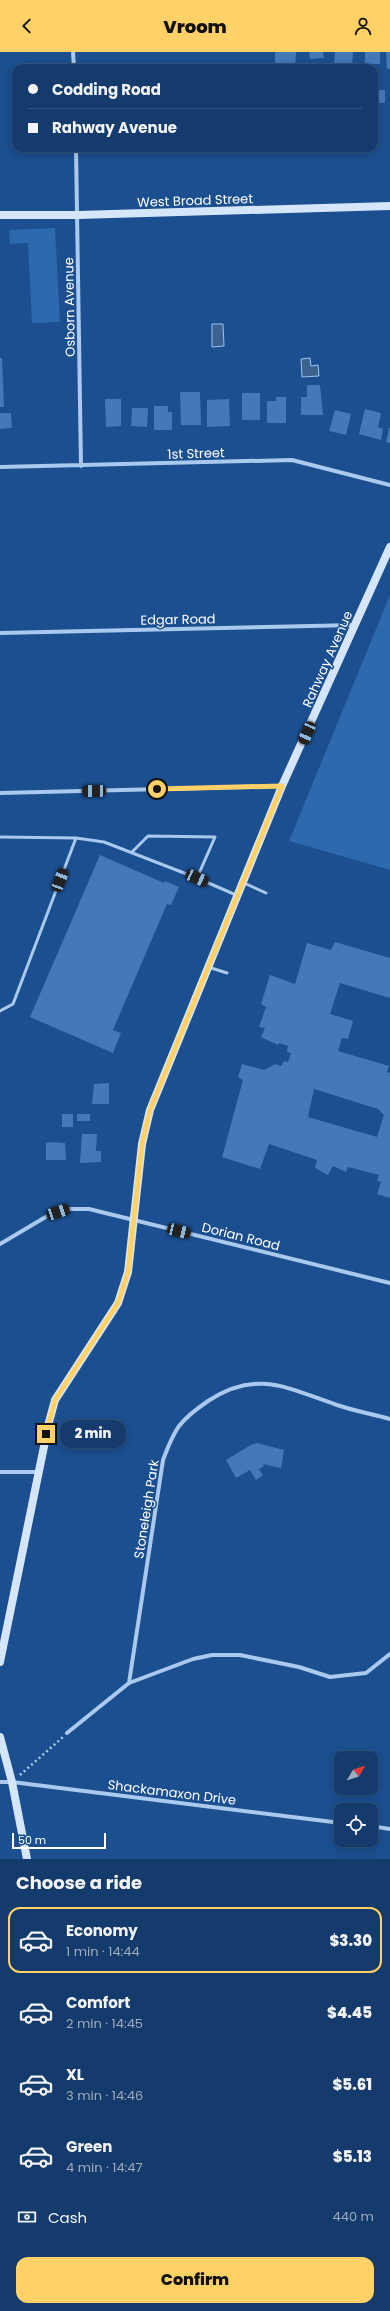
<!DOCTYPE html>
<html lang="en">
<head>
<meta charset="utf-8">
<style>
	body { margin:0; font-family:Poppins,sans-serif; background:#1d4271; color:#f1f3f6; height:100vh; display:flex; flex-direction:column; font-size:15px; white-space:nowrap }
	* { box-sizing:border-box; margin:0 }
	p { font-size:13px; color:#9dadc1 }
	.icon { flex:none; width:22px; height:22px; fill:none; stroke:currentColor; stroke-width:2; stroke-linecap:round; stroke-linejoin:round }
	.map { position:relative; height:1807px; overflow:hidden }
	.drawer { display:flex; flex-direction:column; background:#143b6b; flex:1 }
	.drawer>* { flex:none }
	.top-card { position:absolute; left:12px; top:12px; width:366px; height:88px; border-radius:12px; box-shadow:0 2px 10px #0003,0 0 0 1px #33557e; display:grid; align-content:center; height:88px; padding:0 16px; background:#143b6b }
	.needle { width:26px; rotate:51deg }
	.buttons { position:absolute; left:334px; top:1699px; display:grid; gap:8px }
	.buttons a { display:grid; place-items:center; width:44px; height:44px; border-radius:8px; background:#143b6b; box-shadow:0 2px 10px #0003,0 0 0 1px #33557e; font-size:20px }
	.scale { position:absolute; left:12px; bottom:10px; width:94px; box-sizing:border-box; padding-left:4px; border:2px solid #fff; border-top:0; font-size:11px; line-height:14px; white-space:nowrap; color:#fff; -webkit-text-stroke:3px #1b4f8f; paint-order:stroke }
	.end { position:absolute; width:18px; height:18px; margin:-9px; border:5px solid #ffd166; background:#111; box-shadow:0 0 0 2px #111 }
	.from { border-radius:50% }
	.bubble { position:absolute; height:28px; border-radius:12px; background:#143b6b; box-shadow:0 2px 10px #0003,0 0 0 1px #33557e; font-size:13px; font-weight:800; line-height:28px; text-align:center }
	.car { position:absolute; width:12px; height:24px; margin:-12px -6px; border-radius:5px; box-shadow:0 0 3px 1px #0007; background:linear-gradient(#222 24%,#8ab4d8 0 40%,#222 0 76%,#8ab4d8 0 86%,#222 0) }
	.top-card b { display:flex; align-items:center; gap:14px; height:38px; font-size:15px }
	.top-card b+b { border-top:1px solid #33557e }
	.top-card i { width:10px; height:10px; background:#f1f3f6 }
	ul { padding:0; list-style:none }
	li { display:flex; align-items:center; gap:12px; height:66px; margin:0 8px 6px; padding:0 8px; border:2px solid transparent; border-radius:12px }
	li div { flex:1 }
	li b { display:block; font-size:15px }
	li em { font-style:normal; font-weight:800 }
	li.on { border-color:#ffd166 }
	li>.icon { width:36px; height:36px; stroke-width:1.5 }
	h2 { padding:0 16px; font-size:18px; line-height:48px }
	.pay { display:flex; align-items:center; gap:10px; height:44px; padding:0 16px; font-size:15px }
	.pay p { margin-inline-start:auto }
	.action { display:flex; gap:8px; margin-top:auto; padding:8px 16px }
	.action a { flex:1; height:46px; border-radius:12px; background:#ffd166; color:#111; font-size:16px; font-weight:800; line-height:46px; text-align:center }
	header { display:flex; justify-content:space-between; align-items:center; height:52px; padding:0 16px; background:#ffd166; color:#111; font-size:18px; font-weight:800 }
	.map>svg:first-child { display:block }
</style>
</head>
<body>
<header><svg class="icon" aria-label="back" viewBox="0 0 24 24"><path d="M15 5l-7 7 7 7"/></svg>Vroom<svg class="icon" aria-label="person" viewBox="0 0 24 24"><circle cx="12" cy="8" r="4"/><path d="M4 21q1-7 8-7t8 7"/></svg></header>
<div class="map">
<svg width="390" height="1807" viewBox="0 0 390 1807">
	<rect width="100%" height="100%" fill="#1b4f8f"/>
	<!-- green -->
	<path fill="#2e69ad" d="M55,176L60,270L32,271L28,191L10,192L9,178Z
		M390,543V818L289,789Z"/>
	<!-- water -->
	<path fill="#3c6290" stroke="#9cc4f0" d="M212,272H223L224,294L212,295Z
		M310,306L311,314L318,313L319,324L302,325L301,307Z"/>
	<!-- building -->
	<path fill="#4478b7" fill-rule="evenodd" d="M275,0H296L295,16H275Z
		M309,0H323L324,6L310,7Z
		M335,0H353L352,13L334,12Z
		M365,0H380V12H365Z
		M386,0H390V17H387Z
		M374,38H385V51H374Z
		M0,306H2L4,355H0Z
		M307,333H320L323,363H301V345H307Z
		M180,340H200L201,373H181Z
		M242,341H260V368H242Z
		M276,345H286V371H267V349H276Z
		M105,347H121V374L106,375Z
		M229,347L230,374L207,375V348Z
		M154,354H168V360H172V378H154Z
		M132,356H148L147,375L131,374Z
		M365,357L381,361L378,375L383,377L381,388L359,382Z
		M335,358L351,362L346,383L329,379Z
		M0,361H11L12,376L0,377Z
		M389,376H390V391L386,390Z
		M100,803L164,831L165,829L179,835L171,853L167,852L113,978L121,981L113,1001L30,965Z
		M335,890L390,906V946L340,931L330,962L353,969L348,987L342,986L338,999L389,1014L387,1020L390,1021V1146L377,1142L381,1130L377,1129L379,1123L348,1115L346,1120L333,1114L328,1123L315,1116L317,1108L269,1092L260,1117L222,1105L243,1028L238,1025L242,1012L264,1018L275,1012L281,1014L284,1009L288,1010L291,1001L287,1000L288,994L279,991L278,993L261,985L265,976L259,975L266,955L261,952L270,923L295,932L307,891L331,898ZM314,1037L378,1057L384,1063L377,1085L308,1065Z
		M109,1031V1052H92L94,1032Z
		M62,1062H73V1075H62Z
		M77,1062H90V1069H77Z
		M82,1082H97L96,1099H101V1110L80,1111Z
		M50,1090L65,1091L66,1108H46V1091Z
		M257,1391L284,1398L281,1416L263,1412L264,1414L259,1417L263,1423L256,1428L250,1418L236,1426L226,1408L251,1393Z"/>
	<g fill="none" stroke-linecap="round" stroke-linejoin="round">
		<!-- path -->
		<path stroke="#a9c9ee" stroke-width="2.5" stroke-dasharray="2 3" stroke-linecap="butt" d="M20,1723L63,1685"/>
		<!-- lane -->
		<path stroke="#a9c9ee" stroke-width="3" d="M0,785L76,786L104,790L197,826L236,843
			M132,800L148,784L215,785L197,826
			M244,831L266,841
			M208,915L227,921
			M0,959L13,952L76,786"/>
		<!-- street -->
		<path stroke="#a9c9ee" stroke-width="4" d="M73,0L74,16
			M76,96L81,414
			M0,415L292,408L390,433
			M0,581L355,573
			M0,741L282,734
			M0,1192L49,1163L68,1157H89L390,1231
			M0,1420H39
			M129,1631L163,1408C175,1376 179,1369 208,1349C257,1317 287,1336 337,1353C354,1359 373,1362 390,1367
			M67,1681L129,1631L193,1607L212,1603H240L299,1615L330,1625L366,1621L390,1602
			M0,1730H12L341,1771
			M371,1774L390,1777"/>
		<!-- secondary -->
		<path stroke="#d6e6fa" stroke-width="8" d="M0,163H78L390,154
			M0,1610L49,1370L55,1348L118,1251L128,1220L142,1092L150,1058L282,734L390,495
			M0,1685L12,1730L27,1807"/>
	</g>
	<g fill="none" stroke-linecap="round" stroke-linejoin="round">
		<!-- route -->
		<path stroke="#ffd166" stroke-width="5" d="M46,1382L55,1348L118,1251L128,1220L142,1092L150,1058L282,734L157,737"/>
	</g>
	<g text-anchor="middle" stroke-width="3" stroke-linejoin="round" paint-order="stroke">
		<!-- street labels -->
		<g font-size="13" fill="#fff" stroke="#1b4f8f">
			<text transform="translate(195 148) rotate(-2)" y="5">West Broad Street</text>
			<text transform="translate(69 255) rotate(-91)" y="5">Osborn Avenue</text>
			<text transform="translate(196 401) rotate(-2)" y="5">1st Street</text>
			<text transform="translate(178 567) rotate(-1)" y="5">Edgar Road</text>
			<text transform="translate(327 607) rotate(-66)" y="5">Rahway Avenue</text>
			<text transform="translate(241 1184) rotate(14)" y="5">Dorian Road</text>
			<text transform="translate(146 1457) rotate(-81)" y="5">Stoneleigh Park</text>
			<text transform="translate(172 1740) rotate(7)" y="5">Shackamaxon Drive</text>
		</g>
	</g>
</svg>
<div class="buttons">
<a><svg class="needle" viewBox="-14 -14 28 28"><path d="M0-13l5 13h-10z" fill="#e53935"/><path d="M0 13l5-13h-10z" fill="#9dadc1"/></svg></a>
<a><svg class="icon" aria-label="locate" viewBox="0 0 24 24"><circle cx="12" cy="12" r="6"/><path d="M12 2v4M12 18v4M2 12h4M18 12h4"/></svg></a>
</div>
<div class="scale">50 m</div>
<i class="end from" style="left:157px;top:737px"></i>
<i class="end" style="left:46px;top:1382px"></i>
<div class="bubble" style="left:60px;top:1368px;width:66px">2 min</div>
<i class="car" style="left:307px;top:681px;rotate:204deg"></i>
<i class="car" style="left:94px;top:739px;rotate:269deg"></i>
<i class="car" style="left:197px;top:826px;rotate:114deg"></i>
<i class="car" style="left:60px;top:828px;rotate:21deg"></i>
<i class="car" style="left:58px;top:1160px;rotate:72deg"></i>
<i class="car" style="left:179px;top:1179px;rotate:104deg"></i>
<div class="top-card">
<b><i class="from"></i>Codding Road</b>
<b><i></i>Rahway Avenue</b>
</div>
</div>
<section class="drawer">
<h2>Choose a ride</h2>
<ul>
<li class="on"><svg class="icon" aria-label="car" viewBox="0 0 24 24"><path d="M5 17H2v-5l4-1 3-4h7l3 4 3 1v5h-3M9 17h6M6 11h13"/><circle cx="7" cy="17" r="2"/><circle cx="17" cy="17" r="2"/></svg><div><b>Economy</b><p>1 min · 14:44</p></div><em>$3.30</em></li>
<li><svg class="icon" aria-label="car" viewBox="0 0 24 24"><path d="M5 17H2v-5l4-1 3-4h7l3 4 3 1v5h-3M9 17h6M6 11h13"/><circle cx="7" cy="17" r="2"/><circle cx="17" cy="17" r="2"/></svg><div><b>Comfort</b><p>2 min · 14:45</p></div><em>$4.45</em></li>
<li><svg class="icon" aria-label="car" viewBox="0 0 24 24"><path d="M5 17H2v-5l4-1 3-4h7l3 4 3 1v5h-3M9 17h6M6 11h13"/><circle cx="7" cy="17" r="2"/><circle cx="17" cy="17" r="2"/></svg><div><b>XL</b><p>3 min · 14:46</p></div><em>$5.61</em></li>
<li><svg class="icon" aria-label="car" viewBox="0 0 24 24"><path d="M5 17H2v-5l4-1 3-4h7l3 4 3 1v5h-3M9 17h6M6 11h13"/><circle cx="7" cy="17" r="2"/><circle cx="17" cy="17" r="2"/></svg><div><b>Green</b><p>4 min · 14:47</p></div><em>$5.13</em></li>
</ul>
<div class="pay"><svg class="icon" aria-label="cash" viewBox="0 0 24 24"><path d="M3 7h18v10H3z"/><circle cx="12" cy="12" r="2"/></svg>Cash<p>440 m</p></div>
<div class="action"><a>Confirm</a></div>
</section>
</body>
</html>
